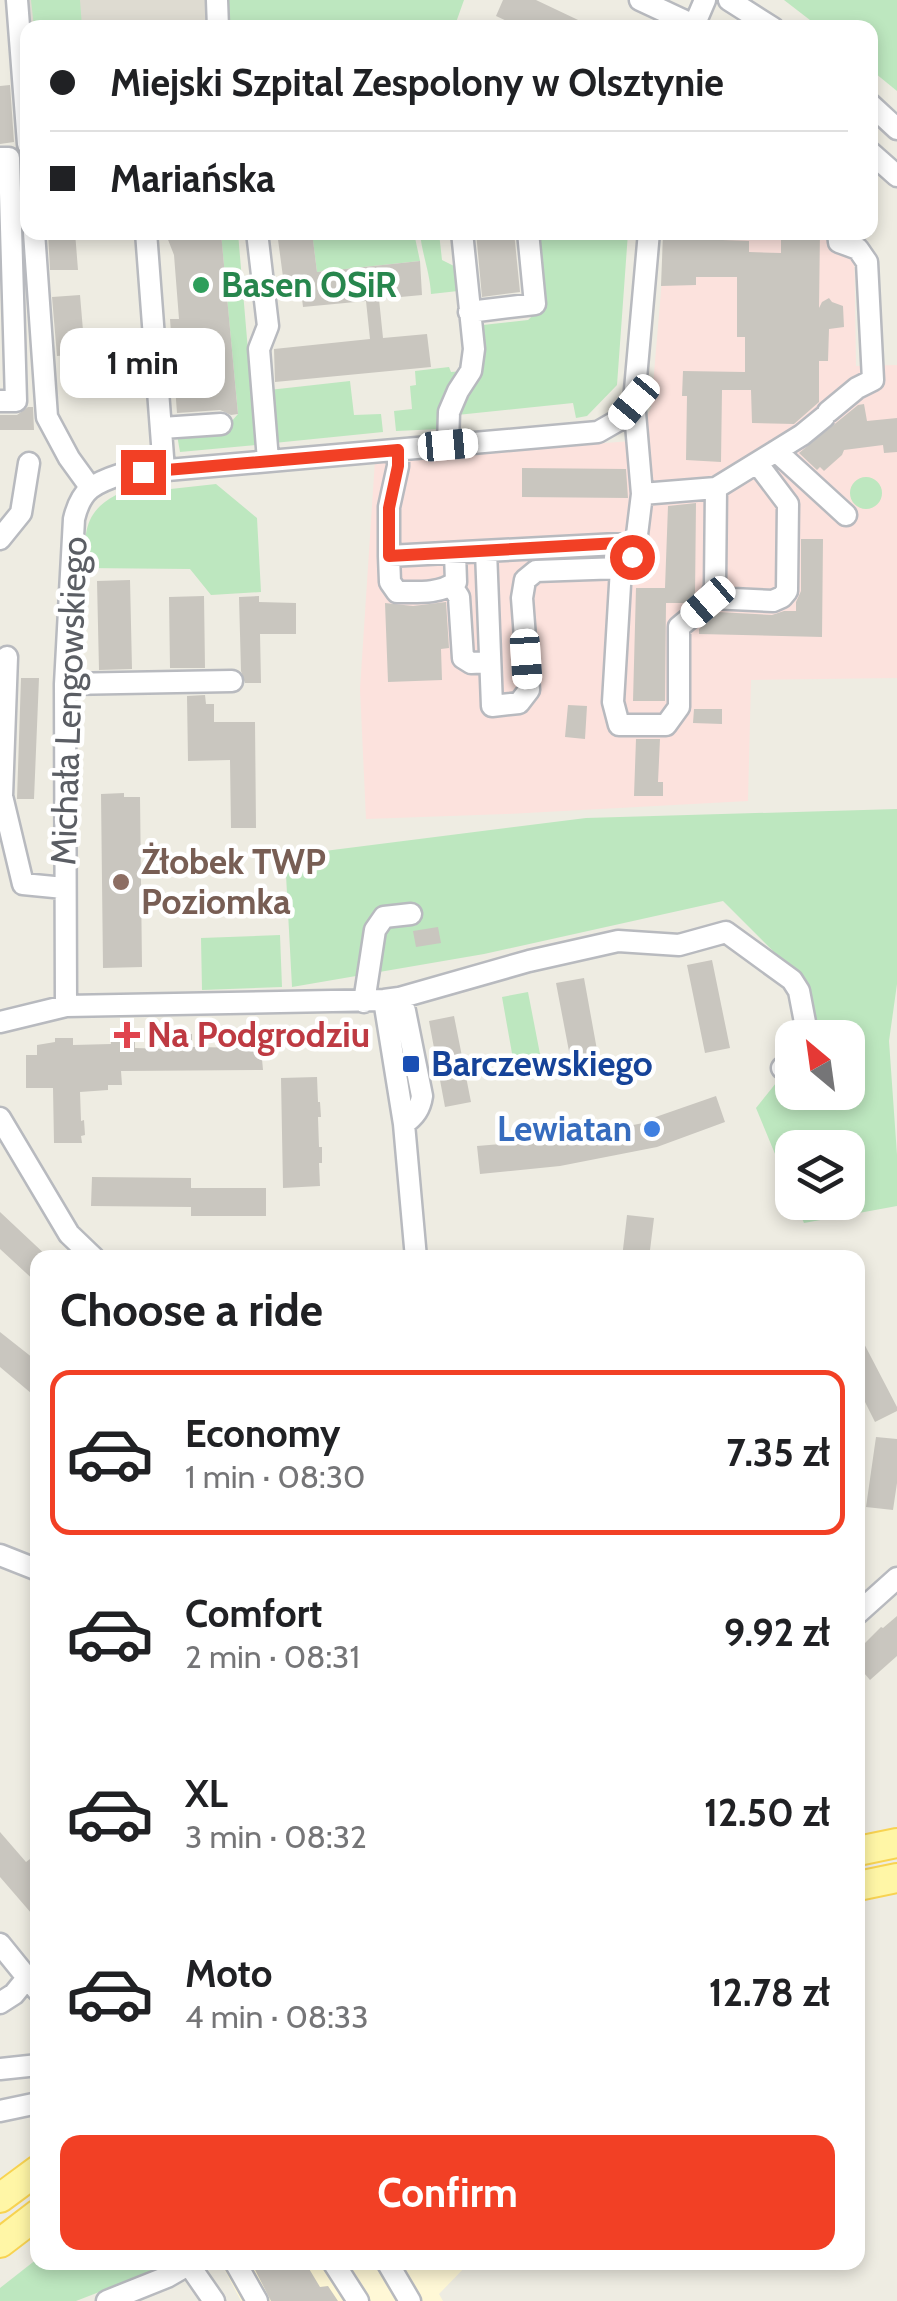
<!DOCTYPE html>
<html lang="en">
<head>
<meta charset="utf-8">
<style>
	body { margin:0; font-family:Cabin,sans-serif; background:#f6f6f6; color:#202124; height:100vh; display:flex; flex-direction:column; font-size:38px; white-space:nowrap }
	* { box-sizing:border-box; margin:0 }
	p { font-size:32px; color:#757577 }
	.icon { flex:none; width:55px; height:55px; fill:none; stroke:currentColor; stroke-width:2; stroke-linecap:round; stroke-linejoin:round }
	.map { position:relative; flex:1; overflow:hidden }
	.side { position:absolute; left:30px; top:1250px; width:835px; height:1020px; display:flex; flex-direction:column; background:#fff; border-radius:20px; box-shadow:0 5px 15px #0003 }
	.side>* { flex:none }
	.hud { position:absolute; left:20px; top:20px; width:858px; height:220px; border-radius:20px; box-shadow:0 5px 15px #0003; display:grid; align-content:center; height:220px; padding:0 30px; background:#fff }
	.needle { width:65px; rotate:331deg }
	.tools { position:absolute; left:775px; top:1020px; display:grid; gap:20px }
	.tools a { display:grid; place-items:center; width:90px; height:90px; border-radius:20px; background:#fff; box-shadow:0 5px 15px #0003; font-size:50px }
	.end { position:absolute; width:45px; height:45px; margin:-22px; border:12px solid #f24025; background:#fff; box-shadow:0 0 0 5px #fff }
	.from { border-radius:50% }
	.bubble { position:absolute; height:70px; border-radius:20px; background:#fff; box-shadow:0 5px 15px #0003; font-size:32px; font-weight:700; line-height:70px; text-align:center }
	.car { position:absolute; width:30px; height:60px; margin:-30px -15px; border-radius:12px; box-shadow:0 0 8px 2px #0007; background:linear-gradient(#fff 24%,#345 0 40%,#fff 0 76%,#345 0 86%,#fff 0) }
	.hud b { display:flex; align-items:center; gap:35px; height:95px; font-size:38px }
	.hud b+b { border-top:2px solid #e0e0e0 }
	.hud i { width:25px; height:25px; background:#202124 }
	ul { padding:0; list-style:none }
	li { display:flex; align-items:center; gap:30px; height:165px; margin:0 20px 15px; padding:0 10px; border:5px solid transparent; border-radius:20px }
	li div { flex:1 }
	li b { display:block; font-size:38px }
	li em { font-style:normal; font-weight:700 }
	li.current { border-color:#f24025 }
	li>.icon { width:90px; height:90px; stroke-width:1.5 }
	h2 { padding:0 30px; font-size:45px; line-height:120px }
	.button { display:flex; gap:20px; margin-top:auto; padding:20px 30px }
	.button a { flex:1; height:115px; border-radius:20px; background:#f24025; color:#fff; font-size:40px; font-weight:700; line-height:115px; text-align:center }
	.map>svg:first-child { display:block }
</style>
</head>
<body>
<div class="map">
<svg width="897" height="2301" viewBox="0 0 897 2301">
	<rect width="100%" height="100%" fill="#eeece2"/>
	<!-- commercial -->
	<path fill="#fff8d6" d="M221,2263H469L439,2294L443,2301H241Z"/>
	<!-- education -->
	<path fill="#dedbd1" d="M26,0H223L226,27H28Z"/>
	<!-- medical -->
	<path fill="#fce2dd" d="M666,233H854L856,366L897,365V678L751,680L748,801L506,814L366,819L360,689L375,460L632,441L651,408Z"/>
	<!-- green -->
	<path fill="#bde7bf" d="M31,0H80L82,27H34Z
		M224,0H464L454,28L227,27Z
		M784,0H897V91L870,69V28L819,27Z
		M219,233H238L256,445L180,452L177,435L223,431L238,414L221,234Z
		M312,233H414L420,261L317,272Z
		M420,233H439L442,260L460,269V287L458,291L431,294C430,273 422,254 420,233Z
		M535,233H628L617,385L587,416L576,418L573,403L457,415L476,333L483,325L528,320L542,307Z
		M449,367L451,372L463,371L440,429L396,431L394,411L412,409L410,386L416,385L415,371Z
		M350,381L354,415L381,414L383,432L274,443L269,390Z
		M850 493a16 16 0 1 1 32 0a16 16 0 1 1-32 0Z
		M216,484L257,518L261,592L211,595L190,569L84,568C85,535 83,512 116,495Z
		M897,809V984L889,1041L897,1155V1206L804,1223L795,1203L848,1202V1148H792V1195L756,1108L792,1063V1092H848V1038L813,1037L796,974L723,901L484,954L292,987L285,856L586,818Z
		M280,935L282,987L202,990L201,938Z
		M528,992L540,1054L513,1059L502,997Z
		M37,2259L38,2262L150,2263L151,2272L76,2301H0V2288Z"/>
	<!-- building -->
	<path fill="#c9c6bf" d="M503,0H536L595,28H522L496,16Z
		M10,85L14,142L0,144V86Z
		M48,232H75L78,270H50Z
		M165,232L221,233L238,414L231,415L220,410L177,413L170,319H179L174,255Z
		M277,232H312L317,272L420,261L422,295L379,299L383,338L427,334L431,367L275,382L274,349L370,339L366,301L303,307L301,290L285,292Z
		M476,232H514L520,292L482,297Z
		M781,232H820L819,308L822,302L829,298L832,302L843,306L844,327L829,329L828,361H819V402L794,424L752,423L751,390H722L721,462L686,460L687,396H682L683,371L745,372V337H737V277H696V285L661,286L663,234L696,233V239L749,241V252L781,253Z
		M80,295L85,354L57,356L52,297Z
		M864,404L867,421L897,418V452L884,453L883,445L844,450L842,455L824,471L820,467L817,470L799,453L858,405Z
		M28,407H33L34,430H0V415H17Z
		M522,468L626,469L628,498L522,497Z
		M696,503L695,596L686,603H666L665,701H633L636,588H665L668,506Z
		M801,539H823L822,637L699,634V629L718,612L772,615L784,611H796V602L801,591Z
		M130,580L132,669L99,670L97,581Z
		M204,596L205,668H170L169,597Z
		M259,596V602L296,603V634H260L261,683H245L241,671L239,597Z
		M446,602L449,648L441,649L442,680L388,682L385,603L413,606Z
		M21,678H39L34,799H17Z
		M205,695L206,704H214V722H255L256,828H231L230,760L188,761L187,696Z
		M568,705L587,706L585,739L565,737Z
		M694,709H722V724L693,723Z
		M636,739H660L658,782H663V796H634Z
		M124,793V797H140L142,967L103,968L101,794Z
		M438,927L441,943L416,947L413,931Z
		M712,960L730,1048L705,1053L687,965Z
		M584,978L599,1061L572,1067L556,983Z
		M454,1016L471,1102L445,1107L429,1021Z
		M135,1030V1048L169,1049L170,1034H192V1047L261,1048L263,1070L121,1071L122,1085H108V1090L80,1092L81,1121L84,1120L85,1135L81,1136L82,1143H54L53,1088H26V1055H37V1045L55,1042V1038H73V1045L111,1044V1035H119V1031Z
		M317,1077L318,1102H320L321,1117H318L319,1147H322V1163H319L320,1186L283,1188L281,1078Z
		M716,1096L725,1122L657,1147L560,1166L480,1174L477,1146L549,1140V1142L648,1122L647,1120Z
		M92,1177L191,1178V1188H266V1216H191V1207L91,1206Z
		M0,1212L49,1258H38V1284L0,1249Z
		M627,1215L654,1218L649,1258H622Z
		M0,1332L38,1362V1399L0,1367Z
		M858,1332L897,1407V1411L875,1422L858,1388Z
		M876,1437L897,1439V1483L893,1510L866,1507Z
		M897,1616V1656L870,1680L858,1666V1650L881,1627L883,1628Z
		M0,1832L26,1862L38,1853V1921L0,1877Z
		M251,2262H305L320,2287L328,2286L338,2301H271Z"/>
	<g fill="none" stroke-linecap="round" stroke-linejoin="round">
		<defs>
			<path id="minor" d="M17,0L28,144
				M217,0L218,28
				M640,0L700,28
				M729,0L773,28
				M693,28L705,0
				M870,104L897,129
				M870,152L897,176
				M0,158H9L16,401H0
				M34,232L47,417L69,458L90,487
				M146,232L164,470
				M257,232L268,326L259,349L268,460
				M469,312L535,304L528,232
				M634,401L642,494
				M828,412L857,388L873,380L867,262L858,249L839,242L838,232
				M162,428L221,424
				M448,445L449,412L458,391L471,371L474,349L462,232
				M398,450V466L389,507V556L636,543L642,494L716,488L802,435L824,417
				M776,451L846,515
				M0,539L21,513L29,463
				M636,543L632,557L621,568L613,702L619,725H666L679,707V627L708,603L715,587L716,488
				M486,551L492,706L519,703L529,690L522,598L525,580L536,571L621,568
				M389,556L390,582L397,592C417,592 440,594 456,582L455,553
				M452,586L459,597L463,658L471,663L490,662
				M711,598L773,601L782,597L787,591L788,504L757,463
				M7,657L2,796L23,884L64,888
				M65,684L232,681
				M399,998L405,1011L422,1096C420,1109 415,1116 404,1124
				M384,1000L404,1124L416,1258
				M364,1002L375,930L384,917L411,914
				M66,1006L65,684L74,519C81,489 94,483 122,474L598,432L619,420L634,401L649,232
				M0,1022L66,1006L384,1000L399,998L529,961L618,941L679,945L726,932L792,980L799,991L808,1038
				M782,1068L792,1063
				M0,1118L69,1234L94,1258
				M0,1555L38,1570
				M858,1613L897,1578
				M0,1944L38,1991
				M0,2003L14,1994L27,1978
				M0,2069L38,2065
				M0,2111L38,2103
				M187,2262L214,2301
				M235,2262L257,2301
				M333,2262L358,2301
				M387,2262L410,2301
				M107,2301L167,2277L193,2262"/>
			<path id="major" d="M858,1851L897,1843
				M858,1886L897,1878
				M0,2198L38,2170
				M0,2243L38,2214"/>
		</defs>
		<!-- minor casing -->
		<use href="#minor" stroke="#b8babf" stroke-width="25"/>
		<!-- major casing -->
		<use href="#major" stroke="#f8d351" stroke-width="32"/>
		<!-- minor -->
		<use href="#minor" stroke="#fff" stroke-width="20"/>
		<!-- major -->
		<use href="#major" stroke="#fff6a6" stroke-width="28"/>
	</g>
	<g fill="none" stroke-linecap="round" stroke-linejoin="round">
		<!-- route -->
		<path stroke="#f24025" stroke-width="12" d="M143,472L398,450V466L389,508V556L636,542L632,557"/>
	</g>
	<!-- markers -->
	<circle fill="#2e9e5b" stroke="#fff" stroke-width="4" cx="201" cy="285" r="10"/>
	<circle fill="#8d6e63" stroke="#fff" stroke-width="4" cx="121" cy="882" r="10"/>
	<path fill="#e0444e" stroke="#fff" stroke-width="4" d="M122 1020h10v10h10v10h-10v10h-10v-10h-10v-10h10z"/>
	<rect fill="#1a4fb4" stroke="#fff" stroke-width="4" x="401" y="1054" width="20" height="20" rx="5"/>
	<circle fill="#3f7fe0" stroke="#fff" stroke-width="4" cx="652" cy="1129" r="10"/>
	<g text-anchor="middle" stroke-width="9" stroke-linejoin="round" paint-order="stroke">
		<!-- leisure labels -->
		<g font-size="35" font-weight="bold" fill="#27864d" stroke="#fff" text-anchor="start">
			<text x="221" y="297">Basen OSiR</text>
		</g>
		<!-- street labels -->
		<g font-size="35" fill="#5b5e64" stroke="#fff">
			<text transform="translate(69 701) rotate(-88)" y="12">Michała Lengowskiego</text>
		</g>
		<!-- education labels -->
		<g font-size="35" font-weight="bold" fill="#785e54" stroke="#fff" text-anchor="start">
			<text x="141" y="874">Żłobek TWP<tspan x="141" dy="40">Poziomka</tspan></text>
		</g>
		<!-- health labels -->
		<g font-size="35" font-weight="bold" fill="#be3a42" stroke="#fff" text-anchor="start">
			<text x="147" y="1047">Na Podgrodziu</text>
		</g>
		<!-- transit labels -->
		<g font-size="35" font-weight="bold" fill="#164399" stroke="#fff" text-anchor="start">
			<text x="431" y="1076">Barczewskiego</text>
		</g>
		<!-- shop labels -->
		<g font-size="35" font-weight="bold" fill="#366cbe" stroke="#fff" text-anchor="end">
			<text x="632" y="1141">Lewiatan</text>
		</g>
	</g>
</svg>
<div class="tools">
<a><svg class="needle" viewBox="-14 -14 28 28"><path d="M0-13l5 13h-10z" fill="#e53935"/><path d="M0 13l5-13h-10z" fill="#757577"/></svg></a>
<a><svg class="icon" aria-label="layers" viewBox="0 0 24 24"><path d="M12 4l9 5-9 5-9-5zM3 14l9 5 9-5"/></svg></a>
</div>
<i class="end from" style="left:632px;top:557px"></i>
<i class="end" style="left:143px;top:472px"></i>
<div class="bubble" style="left:60px;top:328px;width:165px">1 min</div>
<i class="car" style="left:634px;top:402px;rotate:220deg"></i>
<i class="car" style="left:448px;top:445px;rotate:85deg"></i>
<i class="car" style="left:708px;top:602px;rotate:229deg"></i>
<i class="car" style="left:526px;top:659px;rotate:176deg"></i>
<div class="hud">
<b><i class="from"></i>Miejski Szpital Zespolony w Olsztynie</b>
<b><i></i>Mariańska</b>
</div>
<section class="side">
<h2>Choose a ride</h2>
<ul>
<li class="current"><svg class="icon" aria-label="car" viewBox="0 0 24 24"><path d="M5 17H2v-5l4-1 3-4h7l3 4 3 1v5h-3M9 17h6M6 11h13"/><circle cx="7" cy="17" r="2"/><circle cx="17" cy="17" r="2"/></svg><div><b>Economy</b><p>1 min · 08:30</p></div><em>7.35 zł</em></li>
<li><svg class="icon" aria-label="car" viewBox="0 0 24 24"><path d="M5 17H2v-5l4-1 3-4h7l3 4 3 1v5h-3M9 17h6M6 11h13"/><circle cx="7" cy="17" r="2"/><circle cx="17" cy="17" r="2"/></svg><div><b>Comfort</b><p>2 min · 08:31</p></div><em>9.92 zł</em></li>
<li><svg class="icon" aria-label="car" viewBox="0 0 24 24"><path d="M5 17H2v-5l4-1 3-4h7l3 4 3 1v5h-3M9 17h6M6 11h13"/><circle cx="7" cy="17" r="2"/><circle cx="17" cy="17" r="2"/></svg><div><b>XL</b><p>3 min · 08:32</p></div><em>12.50 zł</em></li>
<li><svg class="icon" aria-label="car" viewBox="0 0 24 24"><path d="M5 17H2v-5l4-1 3-4h7l3 4 3 1v5h-3M9 17h6M6 11h13"/><circle cx="7" cy="17" r="2"/><circle cx="17" cy="17" r="2"/></svg><div><b>Moto</b><p>4 min · 08:33</p></div><em>12.78 zł</em></li>
</ul>
<div class="button"><a>Confirm</a></div>
</section>
</div>
</body>
</html>
